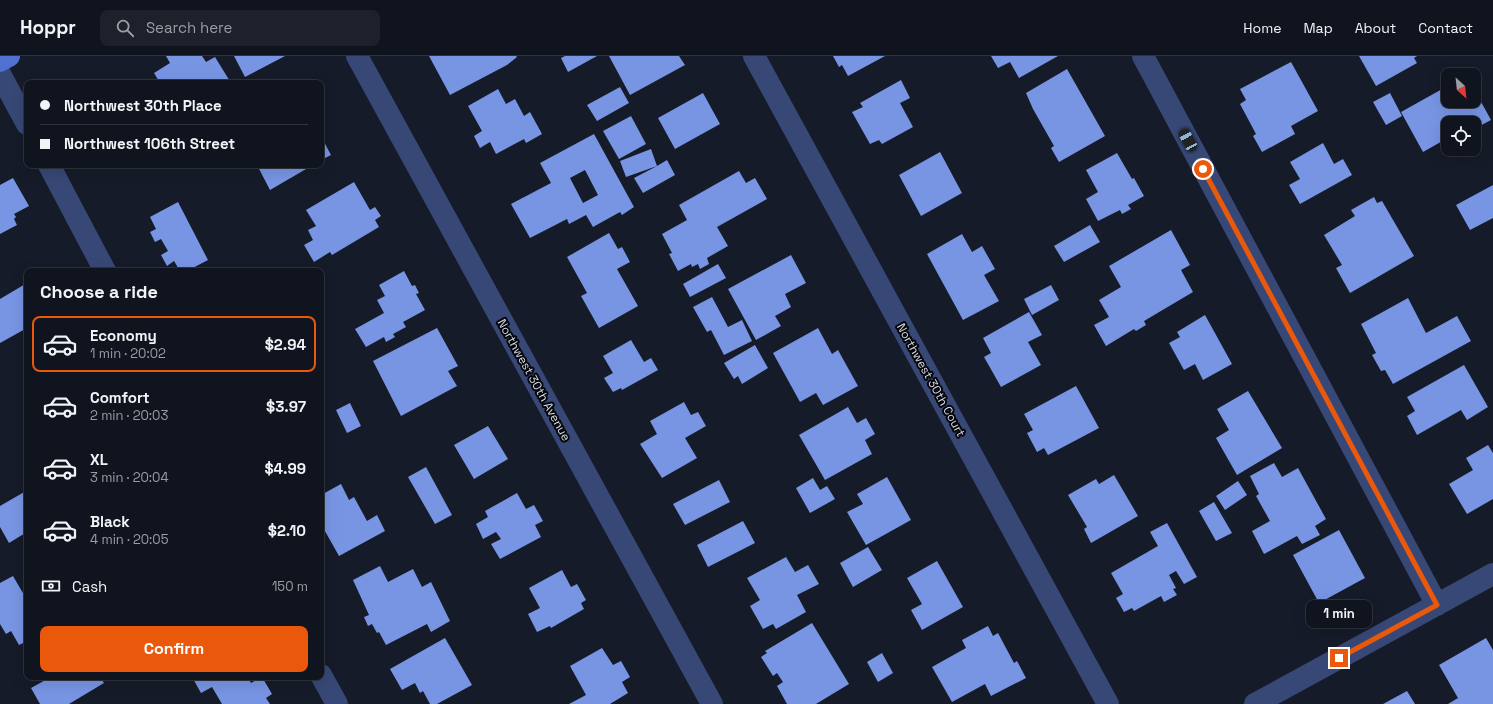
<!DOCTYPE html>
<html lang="en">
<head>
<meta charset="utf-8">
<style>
	body { margin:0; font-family:"Space Grotesk",sans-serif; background:#1e212c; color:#f1f3f6; height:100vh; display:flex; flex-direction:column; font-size:15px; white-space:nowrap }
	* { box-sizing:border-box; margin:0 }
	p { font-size:13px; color:#9c9ea4 }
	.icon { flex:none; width:22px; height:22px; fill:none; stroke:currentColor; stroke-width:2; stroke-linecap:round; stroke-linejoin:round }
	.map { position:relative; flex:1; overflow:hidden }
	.details { position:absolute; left:24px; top:212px; width:300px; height:412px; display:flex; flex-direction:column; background:#10141f; border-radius:8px; box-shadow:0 4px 16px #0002,0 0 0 1px #30333d }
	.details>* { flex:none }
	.top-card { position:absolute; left:24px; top:24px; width:300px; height:88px; border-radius:8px; box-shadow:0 4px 16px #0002,0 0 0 1px #30333d; display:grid; align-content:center; height:88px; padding:0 16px; background:#10141f }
	.needle { width:26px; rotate:153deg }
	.buttons { position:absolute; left:1441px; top:12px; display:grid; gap:8px }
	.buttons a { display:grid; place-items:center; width:40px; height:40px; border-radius:8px; background:#10141f; box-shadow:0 4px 16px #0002,0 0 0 1px #30333d; font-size:20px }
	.end { position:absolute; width:18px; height:18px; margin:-9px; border:5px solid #ea580c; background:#fff; box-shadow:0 0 0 2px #fff }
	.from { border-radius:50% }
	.bubble { position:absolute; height:28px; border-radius:8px; background:#10141f; box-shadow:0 4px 16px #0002,0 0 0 1px #30333d; font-size:13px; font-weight:800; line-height:28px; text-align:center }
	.car { position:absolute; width:12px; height:24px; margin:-12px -6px; border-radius:5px; box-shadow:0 0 3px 1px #0007; background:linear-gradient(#222 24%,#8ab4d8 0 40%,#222 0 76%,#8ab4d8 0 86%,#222 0) }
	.top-card b { display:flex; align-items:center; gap:14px; height:38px; font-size:15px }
	.top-card b+b { border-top:1px solid #30333d }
	.top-card i { width:10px; height:10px; background:#f1f3f6 }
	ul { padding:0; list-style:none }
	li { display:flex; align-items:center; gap:12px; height:56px; margin:0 8px 6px; padding:0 8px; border:2px solid transparent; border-radius:8px }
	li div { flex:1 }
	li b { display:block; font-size:15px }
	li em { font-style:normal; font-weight:800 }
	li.on { border-color:#ea580c }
	li>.icon { width:36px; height:36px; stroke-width:1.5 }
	h2 { padding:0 16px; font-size:18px; line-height:48px }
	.pay { display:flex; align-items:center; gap:10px; height:44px; padding:0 16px; font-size:15px }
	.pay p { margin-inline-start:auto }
	.button { display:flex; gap:8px; margin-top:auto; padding:8px 16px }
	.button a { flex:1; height:46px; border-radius:8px; background:#ea580c; color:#fff; font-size:16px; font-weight:800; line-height:46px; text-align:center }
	header { display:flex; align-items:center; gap:24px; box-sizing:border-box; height:56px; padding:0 20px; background:#10141f; border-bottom:1px solid #30333d }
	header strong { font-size:19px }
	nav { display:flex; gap:22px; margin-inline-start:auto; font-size:14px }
	.search { width:280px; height:36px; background:#1e212c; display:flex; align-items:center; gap:10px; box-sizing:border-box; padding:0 14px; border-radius:8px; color:#9c9ea4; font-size:15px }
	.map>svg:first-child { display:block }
</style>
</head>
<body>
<header>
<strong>Hoppr</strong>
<div class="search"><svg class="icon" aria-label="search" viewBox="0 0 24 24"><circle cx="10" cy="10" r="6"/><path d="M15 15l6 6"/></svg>Search here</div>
<nav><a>Home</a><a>Map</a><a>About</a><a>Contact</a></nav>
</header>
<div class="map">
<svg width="1493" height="648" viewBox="0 0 1493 648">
	<rect width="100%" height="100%" fill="#161b29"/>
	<!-- building -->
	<path fill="#7895e4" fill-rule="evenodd" d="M166,0H202L206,6L215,1L231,27H160L154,17L170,7Z
		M234,0H285L245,21Z
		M429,0H516L517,1L507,9L450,39Z
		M565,0H597L568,16L561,2Z
		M609,0H679L685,9L630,39Z
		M833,0H885L848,20L842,9L839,11Z
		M991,0H1058L1019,22L1010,6L998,12Z
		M1359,0H1417L1414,2L1417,7L1376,30Z
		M1291,6L1318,55L1291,70L1295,78L1262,96L1253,80L1256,78L1240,48L1246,44L1240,33Z
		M1067,13L1105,80L1059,106L1051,92L1054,90L1033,53L1026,37Z
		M901,24L910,42L900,47L913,71L882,88L879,84L870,88L852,56L863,51L860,47Z
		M1448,24V45H1474V33L1491,64L1474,73V67H1448V86L1446,83L1423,96L1401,56L1444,32L1441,28Z
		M620,31L629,47L597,65L587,49Z
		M498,33L506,48L515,43L524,60L530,56L542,78L526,87L524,83L496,98L490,86L480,92L474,80L482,75L468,50Z
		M703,37L720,68L675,93L658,62Z
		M1390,37L1402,60L1386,69L1373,46Z
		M631,60L646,88L619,103L603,75Z
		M321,74L325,83L323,84L331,99L321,104Z
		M594,78L634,151L622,159L620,156L593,171L586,159L569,168L567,163L530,182L511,148L551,127L540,107ZM585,114L598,139L583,147L570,122Z
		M1323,87L1334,108L1343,103L1352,119L1300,148L1289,129L1300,123L1290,106Z
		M651,93L657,110L667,104L675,119L643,137L634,122L657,110L626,121L620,105Z
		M940,96L962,137L921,160L899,119Z
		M1117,97L1132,123L1134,122L1144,140L1128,149L1131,153L1122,158L1120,154L1098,165L1086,143L1098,136L1086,114Z
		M257,109H313L270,134Z
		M739,115L746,127L755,122L767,143L717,171L728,190L707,202L709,208L700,213L698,208L692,211L691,208L678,215L669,198L672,197L662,178L687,164L679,149Z
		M13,122L29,150L14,158L16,161L14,163L17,169L0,178V129Z
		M354,126L370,154L375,151L381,160L375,164L379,171L332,199L330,196L314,206L304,189L313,184L308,174L316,170L306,154Z
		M1493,129V162L1470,174L1456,149Z
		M1374,141L1377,147L1382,145L1414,200L1350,237L1336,212L1342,209L1324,179L1355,160L1351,154Z
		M178,146L208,204L187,215H180L174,205L167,210L161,199L168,195L161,183L155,186L150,176L156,173L150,161Z
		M1090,169L1100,186L1064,206L1054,190Z
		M1171,174L1190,209L1181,214L1193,236L1144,265L1146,269L1136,275L1134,273L1106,290L1094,269L1109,261L1099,244L1121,231L1109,210Z
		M609,177L618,193L622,191L630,206L617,213L638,250L599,272L581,240L587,237L567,201Z
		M962,178L972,196L982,190L995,213L984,219L999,245L963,264L927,198Z
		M791,199L806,227L785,238L791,251L775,260L781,270L756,284L728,233Z
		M718,208L726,222L690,241L683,228Z
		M404,215L412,230L415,229L419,237L416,238L425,254L403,266L406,271L393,278L395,281L386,286L384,281L366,291L355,273L384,257L377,244L385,240L379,229Z
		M27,227V272L0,287V243Z
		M1051,229L1059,244L1032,259L1024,243Z
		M712,241L728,271L742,264L752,285L724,299L711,274L707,276L693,251Z
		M1408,242L1426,277L1457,260L1471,285L1393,328L1385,314L1381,315L1372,299L1376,297L1361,268Z
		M1029,256L1042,279L1028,286L1041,309L1001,331L984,301L991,297L983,282Z
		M1205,259L1232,308L1203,324L1195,308L1184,314L1169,287L1180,281L1177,276Z
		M437,272L458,310L448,315L457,330L401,360L373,305Z
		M818,272L832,298L838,294L858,330L823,349L816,337L800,346L773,297Z
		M631,284L644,306L651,302L658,314L622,334L621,332L613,336L604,322L613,317L603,300Z
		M755,289L768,312L742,328L738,320L734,323L724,307Z
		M1464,309L1488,351L1467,364L1461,354L1417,379L1407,360L1415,355L1407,341Z
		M1076,330L1099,372L1048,399L1044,392L1037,396L1027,377L1033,374L1024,358Z
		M1248,335L1282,392L1237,419L1216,382L1229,374L1217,353Z
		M684,346L691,359L698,356L706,370L685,382L697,402L662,422L640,388L657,378L650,365Z
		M350,347L361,370L347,377L336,354Z
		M848,351L857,367L866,362L875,378L865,384L872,398L825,424L799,379Z
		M488,370L508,403L474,423L454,389Z
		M1488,389L1493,397V443L1467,458L1449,428L1473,414L1466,402Z
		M1274,407L1282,421L1298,412L1326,463L1315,470L1320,479L1302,488L1297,480L1264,498L1252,475L1270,465L1256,440L1259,438L1250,420Z
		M426,411L452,459L435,468L408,421Z
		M1114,419L1138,460L1091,487L1084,473L1087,471L1068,439L1096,423L1099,428Z
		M887,421L911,464L866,489L847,456L863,448L857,438Z
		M813,422L820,434L827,430L835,443L810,457L796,432Z
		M719,424L730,446L685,469L673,448Z
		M1238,425L1247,439L1225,454L1216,440Z
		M341,428L349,444L354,441L367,465L377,459L385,475L339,500L321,468V439Z
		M26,435L27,476L9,487L0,471V450Z
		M517,437L526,453L534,449L543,465L535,469L541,481L500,503L491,488L501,483L496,476L483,483L476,468L488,461L485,455Z
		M1214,446L1232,477L1216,485L1199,455Z
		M743,465L755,487L708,511L697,489Z
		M1167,467L1197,521L1184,528L1176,515L1169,519L1176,532L1173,533L1177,539L1164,546L1161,540L1134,555L1132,552L1124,556L1116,542L1123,538L1111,517L1158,490L1150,476Z
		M1339,474L1365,522L1319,547L1293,499Z
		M868,491L882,514L853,531L840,507Z
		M786,501L795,516L808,509L819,528L797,539L806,556L776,573L773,568L763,573L750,550L760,544L747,522Z
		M937,505L963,551L922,574L911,554L922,548L907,522Z
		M380,510L388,526L413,513L422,531L431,526L450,565L431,576L427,568L386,589L379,576L377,577L372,568L368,570L364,561L369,559L353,524Z
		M562,514L571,531L577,528L586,544L581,547L584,553L551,572L550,570L537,576L528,558L540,552L529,532Z
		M13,520L27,544V585L19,589L11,575L6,578L0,568V527Z
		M812,567L849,628L816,648H787L777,630L783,626L777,617L773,620L761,601L767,597L765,595Z
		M988,570L993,580L998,577L1014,607L1017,605L1026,622L991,640L985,628L952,646L932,611L966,592L962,584Z
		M445,582L472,629L437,648H430L423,635L420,637L415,627L402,634L390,613Z
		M1486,582L1493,594V648H1448L1458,642L1439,609Z
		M602,592L613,609L621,605L630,621L622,626L628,637L610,648H569L586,639L570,610Z
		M882,597L893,617L878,626L867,606Z
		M51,621H100L104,627L69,648H40L31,632Z
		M192,621H248L251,627L262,621L272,638L266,642L270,648H222L212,631L201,637Z
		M1407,635L1415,648H1383Z"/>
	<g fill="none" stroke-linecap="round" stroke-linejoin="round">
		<!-- minor -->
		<path stroke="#374876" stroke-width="22" d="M357,0L712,648
			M754,0L1108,648
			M1143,0L1437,549
			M0,18L27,68
			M49,109L105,215
			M321,619L337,648
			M1255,648L1493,518"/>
		<!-- major -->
		<path stroke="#5071d2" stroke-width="22" d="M0,5L9,0"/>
	</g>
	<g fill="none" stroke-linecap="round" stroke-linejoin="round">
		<!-- route -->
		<path stroke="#ea580c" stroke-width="5" d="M1203,113L1437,549L1339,602"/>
	</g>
	<g text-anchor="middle" stroke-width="4" stroke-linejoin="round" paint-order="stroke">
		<!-- street labels -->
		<g font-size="12" fill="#d7dbe5" stroke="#05060b">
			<text transform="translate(534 324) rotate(61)" y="4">Northwest 30th Avenue</text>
			<text transform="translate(931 324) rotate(61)" y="4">Northwest 30th Court</text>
		</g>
	</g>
</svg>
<div class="buttons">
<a><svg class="needle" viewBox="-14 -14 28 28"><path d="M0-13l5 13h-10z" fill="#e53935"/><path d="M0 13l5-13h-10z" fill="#9c9ea4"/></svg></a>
<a><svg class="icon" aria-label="locate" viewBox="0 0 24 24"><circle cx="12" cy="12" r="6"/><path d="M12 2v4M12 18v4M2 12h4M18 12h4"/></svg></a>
</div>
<i class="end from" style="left:1203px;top:113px"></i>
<i class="end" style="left:1339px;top:602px"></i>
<div class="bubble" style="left:1306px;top:544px;width:66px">1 min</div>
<i class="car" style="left:1188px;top:84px;rotate:332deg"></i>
<div class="top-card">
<b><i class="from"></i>Northwest 30th Place</b>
<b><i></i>Northwest 106th Street</b>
</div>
<section class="details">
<h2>Choose a ride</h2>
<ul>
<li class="on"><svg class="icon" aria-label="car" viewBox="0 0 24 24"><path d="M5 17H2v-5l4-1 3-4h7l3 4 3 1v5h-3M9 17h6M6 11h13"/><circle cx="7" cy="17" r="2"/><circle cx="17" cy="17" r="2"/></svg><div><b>Economy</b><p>1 min · 20:02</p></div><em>$2.94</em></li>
<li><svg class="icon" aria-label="car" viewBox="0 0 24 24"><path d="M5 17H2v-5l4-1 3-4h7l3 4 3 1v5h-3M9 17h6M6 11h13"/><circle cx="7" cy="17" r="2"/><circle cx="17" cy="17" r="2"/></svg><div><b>Comfort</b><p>2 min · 20:03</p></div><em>$3.97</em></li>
<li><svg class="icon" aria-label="car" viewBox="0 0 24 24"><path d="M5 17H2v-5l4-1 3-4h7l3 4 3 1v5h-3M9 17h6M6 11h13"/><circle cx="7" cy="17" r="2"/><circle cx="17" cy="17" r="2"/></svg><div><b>XL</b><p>3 min · 20:04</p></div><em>$4.99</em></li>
<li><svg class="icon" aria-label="car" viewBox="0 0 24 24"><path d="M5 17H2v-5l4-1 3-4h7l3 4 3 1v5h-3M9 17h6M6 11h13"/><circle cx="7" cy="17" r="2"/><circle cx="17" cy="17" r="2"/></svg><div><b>Black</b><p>4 min · 20:05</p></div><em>$2.10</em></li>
</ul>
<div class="pay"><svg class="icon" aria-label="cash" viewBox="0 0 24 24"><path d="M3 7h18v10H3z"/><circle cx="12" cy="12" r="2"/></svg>Cash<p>150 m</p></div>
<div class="button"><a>Confirm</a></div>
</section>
</div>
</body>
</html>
